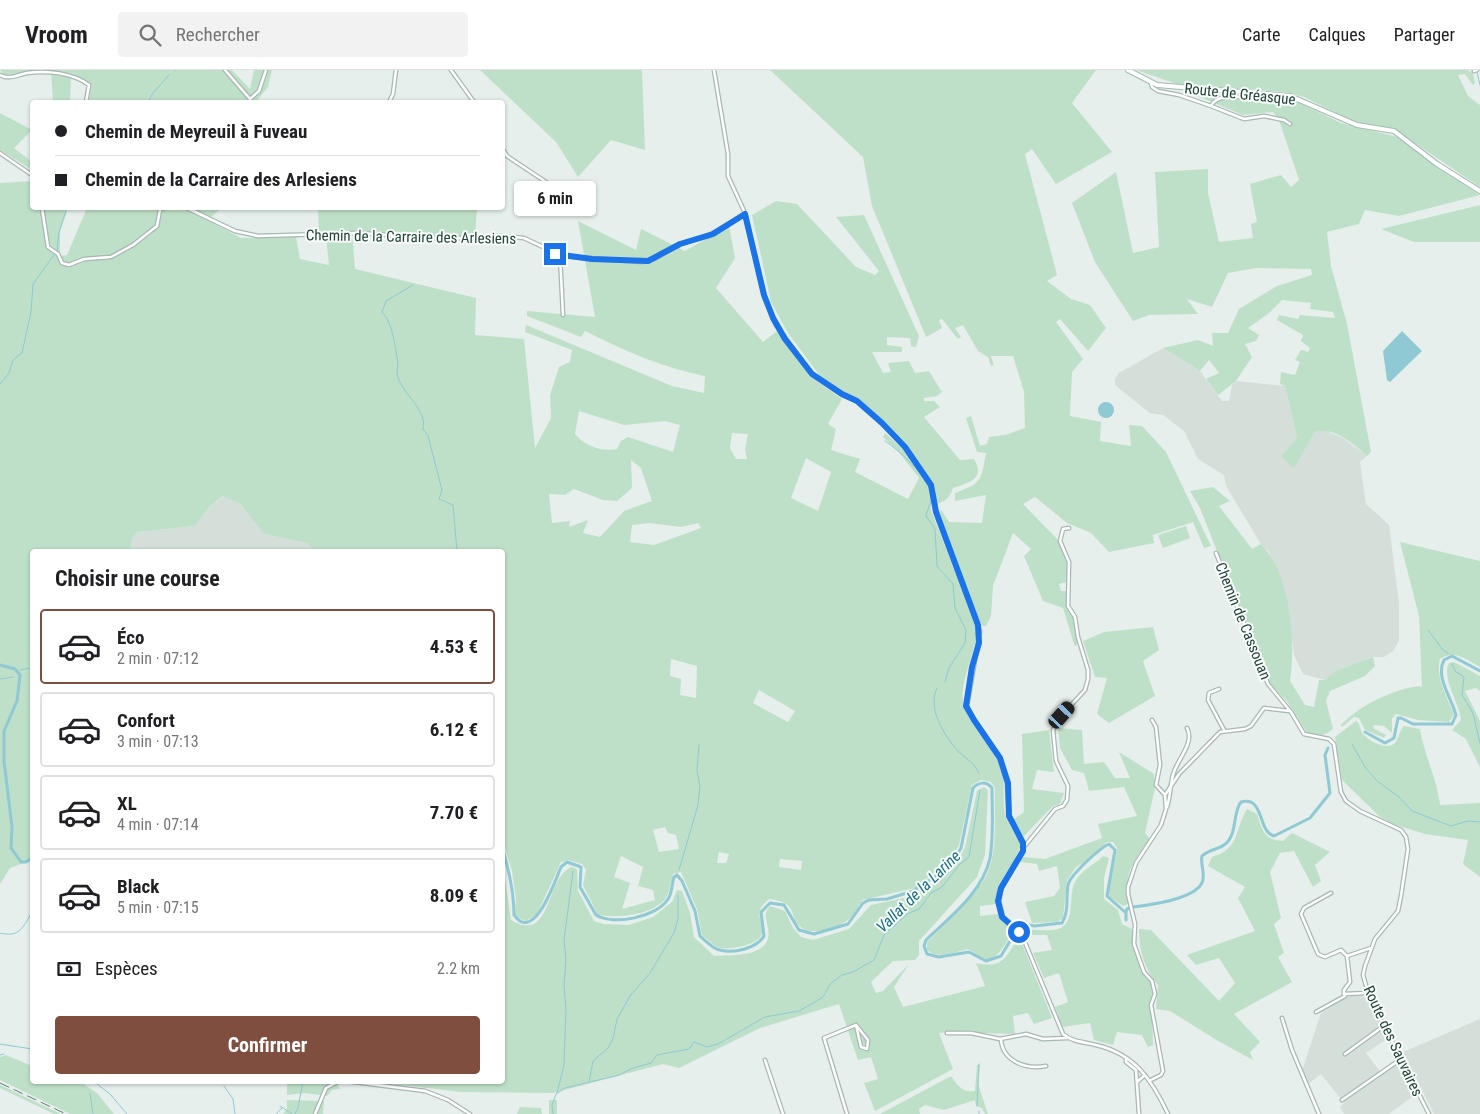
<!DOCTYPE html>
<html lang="fr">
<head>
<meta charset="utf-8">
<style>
	body { margin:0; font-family:"Roboto Condensed",sans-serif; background:#f2f2f2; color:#202124; height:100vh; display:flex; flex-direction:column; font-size:19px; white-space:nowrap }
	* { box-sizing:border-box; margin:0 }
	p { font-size:16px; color:#757577 }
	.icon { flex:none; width:28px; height:28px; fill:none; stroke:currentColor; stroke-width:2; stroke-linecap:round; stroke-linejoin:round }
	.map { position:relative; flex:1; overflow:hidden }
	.drawer { position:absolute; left:30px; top:479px; width:475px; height:535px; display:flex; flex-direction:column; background:#fff; border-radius:5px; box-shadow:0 1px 4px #0004 }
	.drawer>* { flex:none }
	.hud { position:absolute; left:30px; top:30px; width:475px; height:110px; border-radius:5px; box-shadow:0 1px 4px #0004; display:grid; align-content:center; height:110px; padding:0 25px; background:#fff }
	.end { position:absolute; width:22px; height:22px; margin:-11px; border:6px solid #1a73e8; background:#fff; box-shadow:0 0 0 2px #fff }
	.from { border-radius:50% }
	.bubble { position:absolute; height:35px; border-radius:5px; background:#fff; box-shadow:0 1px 4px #0004; font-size:16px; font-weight:700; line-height:35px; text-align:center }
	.car { position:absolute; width:15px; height:30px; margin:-15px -8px; border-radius:6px; box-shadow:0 0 4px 1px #0007; background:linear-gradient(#222 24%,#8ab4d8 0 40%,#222 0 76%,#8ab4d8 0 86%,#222 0) }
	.hud b { display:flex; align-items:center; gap:18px; height:48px; font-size:19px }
	.hud b+b { border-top:1px solid #e0e0e0 }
	.hud i { width:12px; height:12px; background:#202124 }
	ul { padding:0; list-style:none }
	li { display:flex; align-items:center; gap:15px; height:75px; margin:0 10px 8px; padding:0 15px; border:2px solid #e0e0e0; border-radius:5px }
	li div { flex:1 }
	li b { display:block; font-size:19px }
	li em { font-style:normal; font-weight:700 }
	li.active { border-color:#7f4e3f }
	li>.icon { width:45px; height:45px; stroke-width:1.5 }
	h2 { padding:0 25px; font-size:22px; line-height:60px }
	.pay { display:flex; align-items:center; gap:12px; height:55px; padding:0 25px; font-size:19px }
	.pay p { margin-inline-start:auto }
	.button { display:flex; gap:10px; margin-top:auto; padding:10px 25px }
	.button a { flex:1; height:58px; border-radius:5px; background:#7f4e3f; color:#fff; font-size:20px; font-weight:700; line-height:58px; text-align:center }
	header { display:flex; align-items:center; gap:30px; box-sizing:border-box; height:70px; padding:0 25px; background:#fff; border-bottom:1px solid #e0e0e0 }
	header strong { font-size:24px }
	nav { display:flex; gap:28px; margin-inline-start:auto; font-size:18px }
	.search { width:350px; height:45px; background:#f2f2f2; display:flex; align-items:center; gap:12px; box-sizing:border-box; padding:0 18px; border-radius:5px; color:#757577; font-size:19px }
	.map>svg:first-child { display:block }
</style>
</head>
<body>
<header>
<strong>Vroom</strong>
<div class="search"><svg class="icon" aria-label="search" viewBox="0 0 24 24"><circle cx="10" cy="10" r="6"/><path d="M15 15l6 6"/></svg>Rechercher</div>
<nav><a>Carte</a><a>Calques</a><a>Partager</a></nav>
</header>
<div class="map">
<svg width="1480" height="1044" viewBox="0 0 1480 1044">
	<rect width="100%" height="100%" fill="#e6efeb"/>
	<!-- built -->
	<path fill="#d4dfda" d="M1163,278L1200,301L1222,331H1229L1232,315L1236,311L1285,316L1297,368L1282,388L1294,397L1315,362L1322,359L1343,368L1367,386L1360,392L1366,434L1389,455L1399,533V571L1393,581L1384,587H1373L1335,601L1325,610L1303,604L1294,585L1286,526L1269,482L1261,474L1226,416L1224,405L1198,389L1184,361L1163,345L1150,343L1115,315V309L1119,303Z
		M224,426L240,434L264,464L306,473L316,481H130L132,469L137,462L195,456L209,437Z
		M1356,925L1364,927L1374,937L1388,968L1366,983L1382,1004L1400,990L1415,1025L1389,1044H1344L1340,1037L1344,1033L1321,1004L1308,1014L1302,1001L1321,943L1343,928Z
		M1480,949V1044H1434L1403,982Z"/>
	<!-- green -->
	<path fill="#bfe0c8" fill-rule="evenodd" d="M0,0H232L250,19L254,0H272L268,17L256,32H89L91,15L71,5L70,32H53L51,1H33L4,5Z
		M480,0H642L645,80L611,70L578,107L556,72Z
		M770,0H1096L1072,33L1112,82L1056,114L1032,79L1025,84L1057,205L1047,211L1071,229L1090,235L1106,258L1088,281L1060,249L1056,252L1083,289L1072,302L1070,346L1101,352L1100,371L1131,376L1129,355L1142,356L1166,382L1211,476L1204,478L1193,452L1153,465L1154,473L1109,482L1091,463L1067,453L1035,427L1023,434L1057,469L1067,489V512L1059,514L1061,521H1066L1067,539L1074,547L1078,573L1075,577L1063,538L1043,531L1024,486L1031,479L1013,463L993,516L991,546L986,556H982L963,513L937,440L942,441L949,452L982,453L986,425L955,431V423C982,413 981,411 986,383L977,382L966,348L971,346L980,376L987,374L989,367L1005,365L1025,358L1024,322L1013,286H991L994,295L991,296L988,287L978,281L963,255L955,258L961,267L958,269L942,249L939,250L942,258L926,267L872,136L863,87Z
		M1136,0H1467L1473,3L1475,13L1473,15L1465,4L1458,5L1468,26L1480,35V117L1394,59L1355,52L1304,27L1286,22L1177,14Z
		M1188,22L1293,30L1341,53L1402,68L1418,83L1480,125L1399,146L1365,140L1359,154L1327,162L1331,196L1347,254L1371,382L1367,386C1354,374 1333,356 1315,362L1294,398L1281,387L1297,368L1285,316L1280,314L1281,302L1295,305L1300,292L1295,290L1301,280L1308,282L1310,278L1301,271L1303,265L1277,250L1279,245L1298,249L1300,245L1335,248L1333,242L1310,239L1311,233L1282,230L1268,244L1248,258L1259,265L1256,271L1245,274L1252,287L1236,311L1218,325L1206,309L1219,303L1209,290L1200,301L1163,278L1198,270L1213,276L1212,263H1228L1239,239L1277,216L1312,205L1311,199L1256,198L1228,203L1212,237L1187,229L1198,244L1149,245L1133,251L1095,192L1072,133L1116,102L1133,183L1159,177L1155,102L1208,99V123L1219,172L1253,168L1251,154L1257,152L1250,114L1281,105L1291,117L1299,110L1279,50L1273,42L1243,45Z
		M0,43L32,60L14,78L32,92L29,98L0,80Z
		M32,111V138H52L67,141L60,162V186L67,185L87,138H222L207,150L241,168L296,167L300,189L329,195L326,167H319L318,138H477L475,166L442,167L352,162L355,199L476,228L475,265L524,269L535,378L551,348L550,325L559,297L570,292L572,280L525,262L526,255L672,316L704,323L705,306C663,298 623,280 585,261L581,267L527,246V241L595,247L578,151L636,180L641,159L685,181L729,156L735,188L716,218L763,272L777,261L811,307L842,329L828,354L836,359L831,380L860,389L855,402L908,429L919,408L898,381L883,367L885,363L907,383L926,410L930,419L931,440L977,559C976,581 960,611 963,631C965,652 993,675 1001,697C1007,714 1001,734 1006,747C1009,756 1016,765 1021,774C1015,796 999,807 996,834L980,836V846L997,844L1013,861C1007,871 997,894 982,888C977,886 973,881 968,879C955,882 938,890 927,880V872C942,858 981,820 988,802C998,777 994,745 995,718L991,712L981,710L972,715L959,775L952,788L915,818L863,830C858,836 855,844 849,849C839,858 813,866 802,858C786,846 801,833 769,829C751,844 764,847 762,863C761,875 726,881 717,877C712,874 706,868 702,865L697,839L681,802L673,804C671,811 670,823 665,829C651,846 617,848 598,845L583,815L586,800L582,794L568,790L561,792L537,844L526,851L518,848L515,844L516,829L512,801L502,768V481H316L306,473L264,464L240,434L223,426L209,437L195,456L137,462L132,469L130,481H32V790L10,798L0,814V113ZM579,341L624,355L665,351L680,355L673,382L628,367L621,371L617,379C601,382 585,376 575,364ZM732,363L748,364L745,380L747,389H736L730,378ZM806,388L831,402L818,441L791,428ZM631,390L641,398L652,431L624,441L600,467L583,463L588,450L569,457L570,451L552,453L549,424L565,425L574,419L603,430L617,431L632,418ZM649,453L681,457L698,453L701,458L654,475L630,472L632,455ZM671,589L697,596L696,628L680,625L681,609L670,606ZM759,620L795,641L788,652L753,633ZM665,757L668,763L676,765L679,779L659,782L653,760ZM719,782L729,784L726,793H717ZM621,786L643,797L638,816L653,820L655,830L622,839L630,813L614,807ZM780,789L802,791L801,800L779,797Z
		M776,131L797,134L856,197L875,205L879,201L836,147L864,145L919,266L916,277L911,276L910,268L887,267V275L902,277V282H872L883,303L891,302L888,293L909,291L915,303L929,301L942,322L937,326L924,328V331H934L940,337L924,347L960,390L974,389C986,409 968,413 953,418C950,427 945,433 935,434L933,413L906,374L858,328L846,324L820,306L788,263L771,232L752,145Z
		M1480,135V172H1414L1381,159Z
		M1213,417L1230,431L1219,436L1252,479L1261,474C1291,505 1296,570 1290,611L1305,635L1314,637L1319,610H1325L1335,601L1373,587L1375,596L1365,606L1330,621L1326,631L1333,659C1325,666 1317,667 1307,663L1287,631L1269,613L1200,438L1190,421Z
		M1186,456L1190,468L1163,478L1158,465Z
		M1400,472L1480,491V597C1467,590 1455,579 1440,589C1435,606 1447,628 1454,644L1449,652L1418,650L1396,644L1392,649V663L1384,656L1374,655L1373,658L1386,665L1384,668L1365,660L1359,648L1354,647L1342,657L1341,655C1358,636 1397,617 1422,616L1419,546Z
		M1153,557L1159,580L1143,591L1155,626L1109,653L1097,644L1107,608L1095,607L1083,571L1104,562Z
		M1454,592L1480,606V621L1476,618L1465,621L1480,651V697L1466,669L1452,660L1461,650C1460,634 1441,608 1449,593Z
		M1356,651C1361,654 1359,659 1363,664C1369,671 1387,681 1395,673C1399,668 1399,661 1404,656L1420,659C1424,685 1437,708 1440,735L1480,733V807L1463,794L1468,770L1425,764L1393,754L1379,746L1342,710L1335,667Z
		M1058,658L1082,660L1084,694L1104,692L1115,708H1130L1119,682L1154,704L1155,718L1145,763L1150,769C1133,791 1123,805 1128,834L1123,836L1110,827L1108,822L1117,778L1113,772H1107L1090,789L1076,797L1067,811L1063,848L1058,852L1032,853L1025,832L1054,826L1060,818L1057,796L1039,801L1037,794L1020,792L1023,787L1045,789L1102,768L1098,754L1137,746L1124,717L1089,721L1084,703L1072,700L1060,678Z
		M1049,660L1054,702L1037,700L1032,719L1064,723L1060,734L1053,736L1023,767L1013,750L1024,742L1022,664Z
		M984,717L988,720L985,785L977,807L919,871V885L915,890L893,891L871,912L876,923L883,921L909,894L894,917L903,937L985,916L976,893C1003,899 1006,887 1019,866L1052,948L1034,954L1028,943L1013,946L1015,964L979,963L972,960L939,963L953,999L875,1041L864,1013L878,1009L871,987L858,990L839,934L760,958L679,998L663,994L553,1023L461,1022L369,1011H502L503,793L511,850C553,875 545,806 572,797L577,799L578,821L594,851L604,854L629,855L653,847L672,832L677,820L682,821L690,843L694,867L714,886C732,885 774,888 768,858C766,848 763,844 770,836L785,841L793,858L801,867L813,870L849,859L871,835L914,826L937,813L959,790L965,777L977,721Z
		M1247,739L1257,744C1262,760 1264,770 1283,771L1292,763L1330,782L1315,795L1321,811L1313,817L1294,781L1280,783L1270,802L1281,848L1274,854L1284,883L1278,887L1292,912L1234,944L1260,972L1250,982L1253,990L1218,971L1170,941L1156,939L1158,915C1144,898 1139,881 1139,859L1151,860L1219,931L1235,913L1219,888L1196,895L1187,885L1255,861L1238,828L1245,817L1208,796L1212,787C1240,779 1234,760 1247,739Z
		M1103,786L1109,788L1104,808V829L1118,840L1122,854L1132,859L1133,873L1141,901L1155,916L1157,923L1152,943L1153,975L1148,977L1142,965L1117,962L1113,975L1094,970L1090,953L1062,957L1055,937L1068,932L1059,903L1044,908L1033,883L1052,880L1047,865H1025L1022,860C1033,859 1043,861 1053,860C1078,858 1067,827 1075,812C1081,800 1094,795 1103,786Z
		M6,985L32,996V1011H79L97,1023L114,1044H70L0,1010V987Z
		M977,995H980L978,1014L988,1044H985L982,1038L976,1036L975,1030L944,1040L925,1035L919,1039L920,1044H880L951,1006C958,1016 963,1023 975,1021Z
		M290,1011H337L340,1019L332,1020L327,1026L304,1023L287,1025V1015Z
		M0,1015L61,1044H54L0,1018Z
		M287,1030L324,1031L323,1044H283L287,1039Z
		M549,1030H557V1044H549Z
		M520,1037L541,1038L542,1044H517Z"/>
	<!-- water -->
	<path fill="#8ec9d4" d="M1402,261L1422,281L1390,312L1387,310L1383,281Z
		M1098 340a8 8 0 1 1 16 0a8 8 0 1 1-16 0Z"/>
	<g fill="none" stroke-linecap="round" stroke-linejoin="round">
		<!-- stream -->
		<path stroke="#8ec9d4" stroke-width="1" d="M175,1L176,0
			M1477,2L1480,15
			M148,32L153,23L169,5
			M57,181L59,162L67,138
			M413,215L386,231L382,242C393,253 395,277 398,293C398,297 397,301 397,304C401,324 428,339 423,359L428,366L442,420L439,429L453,435L457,481
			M0,314L9,303L13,290L22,283L31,242L33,214L54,185
			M885,371C900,381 935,412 931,431C930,436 927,440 926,446L935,459L937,496L953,514L955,538L966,560L965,573L949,598L945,612
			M1428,560L1443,580L1449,584
			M1452,594L1455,601L1464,607L1462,625L1473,643L1480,673
			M20,600L32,598
			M0,609L13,607
			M937,618C927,639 944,665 958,681C967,690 973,691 979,703
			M1352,674L1365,697L1377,711L1399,727L1412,741L1451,756L1468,751L1480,752
			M679,800L698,735L700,716L697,701L699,675
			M0,863C20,868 23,857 32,842
			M0,974L32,979
			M0,985L4,984
			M93,1011L110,1024L127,1044
			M589,1012L593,991L608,978L613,969L617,949L630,926L650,903L674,863L678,849V825
			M224,1016L233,1029L235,1044
			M90,1023L93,1044
			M557,1023L564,995L566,939L564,916L566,890L564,870L573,801
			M280,1036L292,1044
			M977,1036L979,994
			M979,1041V1044
			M276,1044L282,1038
			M295,1044L298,1038L303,1011
			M553,1044L552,1035L556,1024L565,1018L619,1005L633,998L651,993L657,985L689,979L694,972L707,977L718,974L765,947L799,941L815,932L823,927L831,913L842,905L853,902L874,890L884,865L907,844L919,839L931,823L942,817L960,794L969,787L980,720"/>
		<!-- canal -->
		<path stroke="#8ec9d4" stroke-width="3" d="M0,595L15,599L20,605L17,631L4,661V691L12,757L11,778L21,792H26L32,788
			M1365,662L1385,673L1394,668L1398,648H1401L1413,654H1452L1456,645C1452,629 1435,607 1444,590L1452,586L1480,601
			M502,777C509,800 514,822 514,845C534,874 555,811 561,797L567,792L581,797L580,817L596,845C614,856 657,847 668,829C672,824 672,813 674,807L677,805L682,811L695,841L700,866C706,871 713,879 720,880C734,884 757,878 764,866L761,842L770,833L784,835L799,860L814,864L848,854L863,833L869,830L887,829L913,821L940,803L955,788L961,778L973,718C979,712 986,711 992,718C992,741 994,766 990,788C983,822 949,848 926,870L924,876L927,884L939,887L969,882L986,891L1001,886L1021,853L1034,856L1062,853C1069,842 1066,827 1068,815C1070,805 1100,778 1109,774L1115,780L1107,826L1126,843
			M1126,842L1127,839L1133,837C1150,835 1194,829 1202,813C1206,804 1200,795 1202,786C1210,778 1223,780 1229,770C1237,759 1233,742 1241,732C1265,726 1257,761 1274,766L1310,748L1330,723L1325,685L1328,678
			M1126,843V850"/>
		<defs>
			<path id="street" d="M225,0L250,29L259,21L266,0
				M451,0L474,32
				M714,0L728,84V106L744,141L764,225L776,255L812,304L842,325L857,331L882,353L905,377L931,415L936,442L980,561L967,636L974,650L1000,688L1007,713L1009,745L1023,773V781L1001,819L999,831L1003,847L1019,862L1024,870L1063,964C1072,972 1085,972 1096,975C1135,984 1152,1010 1168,1044
				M1474,1L1477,0
				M0,5C9,10 17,5 27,3C47,0 73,3 89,15L86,32
				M1151,13L1152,17L1158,21L1179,25L1211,36C1218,21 1248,29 1262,27L1264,24
				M389,32L393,24L396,0
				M1211,36L1244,49L1264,46L1284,50L1290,54
				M502,78L507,86L549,114
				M0,83L32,105
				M42,138L48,177L58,184L62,193L69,195L84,189L111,187L133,175L157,156L160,140L164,138
				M187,138L235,161L258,166L359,163L443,169L501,166L524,168L562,186L642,192L654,189L680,174L708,166L745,144
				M560,186L563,245
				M1216,483L1268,614L1291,642L1304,664L1329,669L1334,674L1341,722L1346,731L1360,741L1401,760L1406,767L1408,779L1401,826L1398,841L1375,869L1365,896L1363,905L1369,926L1429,1044
				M1219,619L1209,623L1208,630L1224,660
				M1152,650L1156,657L1160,695L1156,715L1165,725
				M1167,737C1171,725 1170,712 1174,702C1178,689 1195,672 1187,658
				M1024,777L1055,739L1063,736L1067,730L1068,716L1056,691L1053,660L1062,645L1085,620L1088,609V600L1078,567L1075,547L1068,536L1069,492L1060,471L1063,459L1069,458
				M1331,823L1304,838L1301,844L1318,884L1325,887L1341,880L1347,886L1350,912L1344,920V924L1368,923
				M1347,886L1371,878
				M1316,942L1345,926
				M1282,948L1292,980L1319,1044
				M856,955L868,970L867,979L861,977Z
				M947,963H971L1000,969L1026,964L1043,969L1067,968
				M1001,969C1002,991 1026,1000 1046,996
				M1345,984L1385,955
				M1126,988V992L1136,1000L1139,1044
				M765,990L783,1044
				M346,1011L425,1021L448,1030L470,1044
				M1149,1011L1161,1005L1163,1001L1151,935L1155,924L1152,911L1144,902L1134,874L1135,854L1128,824V817L1136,793L1161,755L1166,739L1165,725L1179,704L1220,662L1245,659L1251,656L1264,638L1289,641
				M1137,1012L1145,1005
				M1342,1030L1401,989
				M315,1044L326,1018L339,1011
				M847,1044L824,968L856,955"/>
			<path id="secondary" d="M1128,0L1157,15L1290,26L1357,55L1394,61L1437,94L1480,121"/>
		</defs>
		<!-- street casing -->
		<use href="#street" stroke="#a8b8b2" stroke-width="5"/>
		<!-- secondary casing -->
		<use href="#secondary" stroke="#a4bbb3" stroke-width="6"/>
		<!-- street -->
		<use href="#street" stroke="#fff" stroke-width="2.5"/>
		<!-- secondary -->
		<use href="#secondary" stroke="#fff" stroke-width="4"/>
		<!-- rail -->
		<path stroke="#5f7d75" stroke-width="1" stroke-dasharray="10 5" stroke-linecap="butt" d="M0,1013L66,1044"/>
	</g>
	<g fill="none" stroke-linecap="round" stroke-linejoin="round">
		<!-- route -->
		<path stroke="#1a73e8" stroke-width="6" d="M555,184L592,189L648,191L680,174L713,164L745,144L764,225L773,248L785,269L812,304L842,324L857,331L882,353L905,377L931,415L936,442L978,555L979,573L972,597L966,636L974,650L1000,688L1008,713L1009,746L1023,773V781L1001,818L998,831L1002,847L1019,862"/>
	</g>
	<g text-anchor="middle" stroke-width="4" stroke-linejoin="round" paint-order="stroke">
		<!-- street labels -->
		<g font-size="15" fill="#24423a" stroke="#f7fbf9">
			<text transform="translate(1240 24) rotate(6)" y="5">Route de Gréasque</text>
			<text transform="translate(411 167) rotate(1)" y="5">Chemin de la Carraire des Arlesiens</text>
			<text transform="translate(1243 551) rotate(68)" y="5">Chemin de Cassouan</text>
			<text transform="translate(1393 971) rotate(65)" y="5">Route des Sauvaires</text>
		</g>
		<!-- water labels -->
		<g font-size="16" font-style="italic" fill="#1c6f80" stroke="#f7fbf9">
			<text transform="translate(918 821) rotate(-44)" y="6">Vallat de la Larine</text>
		</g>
	</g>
</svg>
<i class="end from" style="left:1019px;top:862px"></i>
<i class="end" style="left:555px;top:184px"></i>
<div class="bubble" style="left:514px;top:111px;width:82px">6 min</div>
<i class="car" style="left:1062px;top:645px;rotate:42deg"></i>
<div class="hud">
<b><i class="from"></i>Chemin de Meyreuil à Fuveau</b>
<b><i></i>Chemin de la Carraire des Arlesiens</b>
</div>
<section class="drawer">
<h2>Choisir une course</h2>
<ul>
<li class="active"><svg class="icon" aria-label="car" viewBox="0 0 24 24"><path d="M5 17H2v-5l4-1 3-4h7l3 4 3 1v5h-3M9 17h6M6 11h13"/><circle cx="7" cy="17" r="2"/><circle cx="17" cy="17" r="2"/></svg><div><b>Éco</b><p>2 min · 07:12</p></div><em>4.53 €</em></li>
<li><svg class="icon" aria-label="car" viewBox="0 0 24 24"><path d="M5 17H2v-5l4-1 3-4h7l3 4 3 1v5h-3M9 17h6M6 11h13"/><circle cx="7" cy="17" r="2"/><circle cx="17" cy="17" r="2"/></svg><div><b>Confort</b><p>3 min · 07:13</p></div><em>6.12 €</em></li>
<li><svg class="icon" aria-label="car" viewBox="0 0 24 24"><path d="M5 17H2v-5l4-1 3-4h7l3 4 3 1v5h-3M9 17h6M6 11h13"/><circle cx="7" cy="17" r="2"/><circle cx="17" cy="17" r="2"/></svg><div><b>XL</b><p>4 min · 07:14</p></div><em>7.70 €</em></li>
<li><svg class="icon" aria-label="car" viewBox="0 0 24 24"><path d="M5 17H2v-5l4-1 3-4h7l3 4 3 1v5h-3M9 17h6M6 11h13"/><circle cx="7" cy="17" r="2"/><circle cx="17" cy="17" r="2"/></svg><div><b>Black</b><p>5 min · 07:15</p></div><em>8.09 €</em></li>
</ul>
<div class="pay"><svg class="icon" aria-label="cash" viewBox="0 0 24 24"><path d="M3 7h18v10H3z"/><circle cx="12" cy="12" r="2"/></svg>Espèces<p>2.2 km</p></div>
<div class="button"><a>Confirmer</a></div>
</section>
</div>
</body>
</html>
